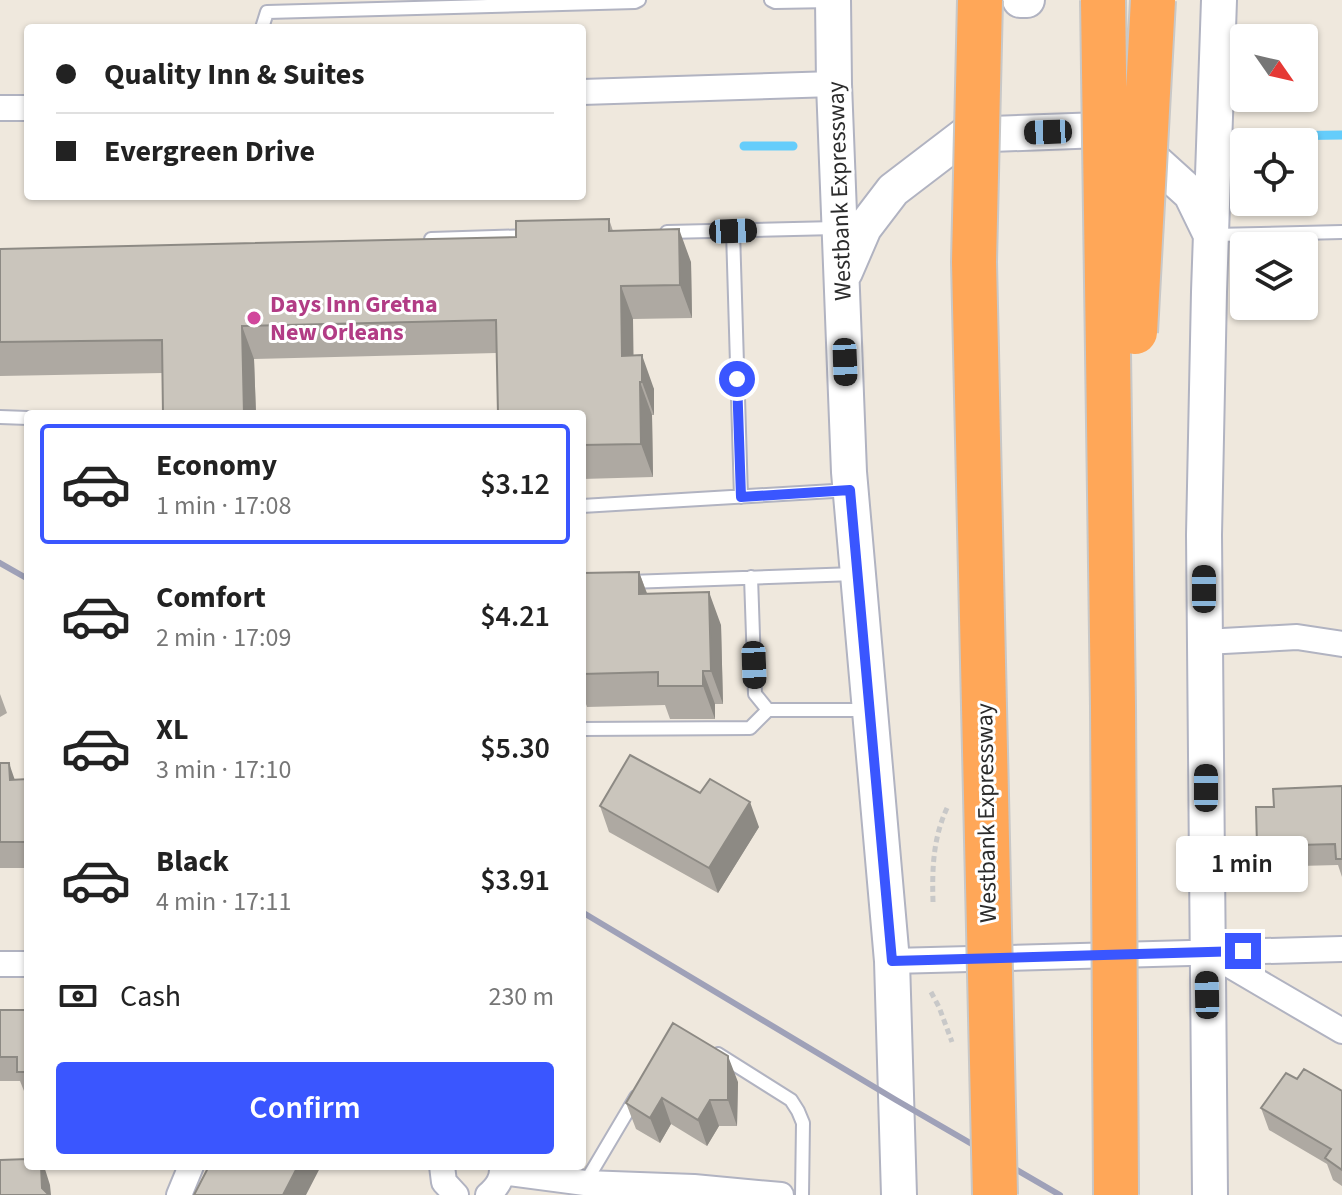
<!DOCTYPE html>
<html lang="en">
<head>
<meta charset="utf-8">
<style>
	body { margin:0; font-family:"Source Sans 3",sans-serif; background:#f6f6f6; color:#222; height:100vh; display:flex; flex-direction:column; font-size:30px; white-space:nowrap }
	* { box-sizing:border-box; margin:0 }
	p { font-size:26px; color:#767676 }
	.icon { flex:none; width:44px; height:44px; fill:none; stroke:currentColor; stroke-width:2; stroke-linecap:round; stroke-linejoin:round }
	.map { position:relative; flex:1; overflow:hidden }
	.side { position:absolute; left:24px; top:410px; width:562px; height:760px; display:flex; flex-direction:column; background:#fff; border-radius:8px; box-shadow:0 2px 6px #0004 }
	.side>* { flex:none }
	.guide { position:absolute; left:24px; top:24px; width:562px; height:176px; border-radius:8px; box-shadow:0 2px 6px #0004; display:grid; align-content:center; height:176px; padding:0 32px; background:#fff }
	.needle { width:52px; rotate:124deg }
	.fabs { position:absolute; left:1230px; top:24px; display:grid; gap:16px }
	.fabs a { display:grid; place-items:center; width:88px; height:88px; border-radius:8px; background:#fff; box-shadow:0 2px 6px #0004; font-size:40px }
	.end { position:absolute; width:36px; height:36px; margin:-18px; border:10px solid #3a56ff; background:#fff; box-shadow:0 0 0 4px #fff }
	.from { border-radius:50% }
	.bubble { position:absolute; height:56px; border-radius:8px; background:#fff; box-shadow:0 2px 6px #0004; font-size:26px; font-weight:600; line-height:56px; text-align:center }
	.car { position:absolute; width:24px; height:48px; margin:-24px -12px; border-radius:10px; box-shadow:0 0 6px 2px #0007; background:linear-gradient(#222 24%,#8ab4d8 0 40%,#222 0 76%,#8ab4d8 0 86%,#222 0) }
	.guide b { display:flex; align-items:center; gap:28px; height:76px; font-size:30px }
	.guide b+b { border-top:2px solid #e0e0e0 }
	.guide i { width:20px; height:20px; background:#222 }
	ul { padding:14px 0 0; list-style:none }
	li { display:flex; align-items:center; gap:24px; height:120px; margin:0 16px 12px; padding:0 16px; border:4px solid transparent; border-radius:8px }
	li div { flex:1 }
	li b { display:block; font-size:30px }
	li em { font-style:normal; font-weight:600 }
	li.on { border-color:#3a56ff }
	li>.icon { width:72px; height:72px; stroke-width:1.5 }
	.pay { display:flex; align-items:center; gap:20px; height:88px; padding:0 32px; font-size:30px }
	.pay p { margin-inline-start:auto }
	.primary-button { display:flex; gap:16px; margin-top:auto; padding:16px 32px }
	.primary-button a { flex:1; height:92px; border-radius:8px; background:#3a56ff; color:#fff; font-size:32px; font-weight:600; line-height:92px; text-align:center }
	.map>svg:first-child { display:block }
</style>
</head>
<body>
<div class="map">
<svg width="1342" height="1195" viewBox="0 0 1342 1195">
	<rect width="100%" height="100%" fill="#efe8dd"/>
	<g fill="none" stroke-linecap="round" stroke-linejoin="round">
		<!-- stream -->
		<path stroke="#65cdfb" stroke-width="9" d="M1261,136L1342,135
			M744,146H793"/>
		<defs>
			<path id="service" d="M771,0L775,2L832,1
				M262,28L267,12L635,2L639,0
				M733,231L741,497
				M667,232L836,228
				M1214,235L1342,232
				M431,239L529,236
				M0,417L28,418
				M582,506L850,490
				M751,577L755,694L768,710
				M629,582L855,574
				M582,729L750,728L768,710H867
				M718,1054L791,1100L798,1111L803,1123L802,1195
				M585,1183L636,1097"/>
			<path id="minor" d="M582,92L834,84
				M0,108H28
				M1205,642L1297,637L1342,644
				M1207,952L1342,1031
				M892,961L1342,949
				M0,964H28
				M442,1166L444,1182L456,1195
				M502,1172L585,1183L694,1187L781,1195
				M179,1195L191,1166
				M488,1195C497,1187 503,1179 502,1166"/>
			<path id="secondary" d="M833,0L834,84L849,472L892,961L899,1195
				M1020,0H1027
				M845,272L864,228L893,190L965,135L1101,130L1149,156L1191,194L1209,231
				M1210,1195L1204,535L1209,292L1219,0"/>
		</defs>
		<!-- service casing -->
		<use href="#service" stroke="#b1b3c1" stroke-width="16"/>
		<!-- minor casing -->
		<use href="#minor" stroke="#b1b3c1" stroke-width="28"/>
		<!-- secondary casing -->
		<use href="#secondary" stroke="#b1b3c1" stroke-width="38"/>
		<!-- path -->
		<path stroke="#c8c8c8" stroke-width="5" stroke-dasharray="6 4" stroke-linecap="butt" d="M933,902C932,868 933,837 948,806
			M931,992L939,1007L952,1042"/>
		<!-- service -->
		<use href="#service" stroke="#fff" stroke-width="12"/>
		<!-- minor -->
		<use href="#minor" stroke="#fff" stroke-width="24"/>
		<!-- secondary -->
		<use href="#secondary" stroke="#fff" stroke-width="34"/>
		<!-- rail -->
		<path stroke="#9fa1b8" stroke-width="6" d="M0,563L28,579
			M582,912L896,1100L1060,1195"/>
		<defs>
			<path id="motorway-bridge" d="M980,0L974,262L995,1195
				M1103,0L1113,706L1116,1195
				M1135,332L1153,0"/>
		</defs>
		<!-- motorway-bridge casing -->
		<use href="#motorway-bridge" stroke="#c8c8c8" stroke-width="48" stroke-linecap="butt"/>
		<!-- motorway-bridge -->
		<use href="#motorway-bridge" stroke="#ffa758" stroke-width="44"/>
	</g>
	<!-- wall -->
	<path fill="#aea9a2" d="M609,219L613,231L691,262L692,318L633,319V356L654,389V415H652L653,477L582,479V414L496,353L254,359L256,414H163V373L0,376V249L516,237Z
		M639,572L647,593L721,625L723,704H715V719H670L665,705L587,707L582,692V573Z
		M0,694L7,713L0,717Z
		M0,763L15,780L28,779V868H0Z
		M1342,786V877L1338,865L1264,867L1257,846L1274,807Z
		M600,806L759,827L718,893L609,832Z
		M0,1010H28V1096H26L20,1081H0Z
		M1297,1079L1342,1091V1186L1333,1180L1327,1164L1269,1130L1261,1108Z
		M738,1082L737,1126H719L707,1146L671,1124L660,1143L636,1129L626,1103Z"/>
	<!-- shaded-wall -->
	<path fill="#8d8a84" d="M679,229L691,262L692,318L680,285Z
		M621,286L633,319L634,389L622,356Z
		M242,326L254,359L256,414H244Z
		M642,355L654,389V415L642,382Z
		M640,382L652,415L653,477L641,444Z
		M639,572L651,605L639,594Z
		M709,592L721,625L723,704L711,671Z
		M703,671L715,704V719L703,686Z
		M9,763L18,789L10,780Z
		M750,802L759,827L718,893L709,868Z
		M728,1056L738,1082L737,1126L728,1100Z
		M662,1098L671,1124L660,1143L650,1118Z
		M710,1100L719,1126L707,1146L698,1120Z
		M41,1166H44L50,1185L51,1195H44L42,1188Z
		M298,1166H321L306,1195H283Z"/>
	<!-- building -->
	<path fill="#cac5bc" stroke="#8d8a84" stroke-width="2" d="M609,219V231L679,229L680,285L621,286L622,356L642,355V382H640L641,444L582,445V414H498L496,320L242,326L244,414H163L162,340L0,342V249L516,237V221Z
		M639,572V594L709,592L711,671H703V686H658V672L582,674V573Z
		M630,755L700,793L710,779L750,802L709,868L600,806Z
		M0,763H9L10,780L28,779V842H0Z
		M1342,786V859H1336L1335,844L1257,846L1256,807H1274L1273,789Z
		M0,1010H28V1072H17V1057H0Z
		M673,1023L728,1056V1100H710L698,1120L662,1098L650,1118L626,1103Z
		M1304,1069L1342,1091V1170L1325,1158L1331,1149L1261,1108L1286,1073L1297,1079Z
		M28,1159V1166H41L42,1188L49,1195H0V1160Z
		M209,1166H298L283,1195H194Z"/>
	<g fill="none" stroke-linecap="round" stroke-linejoin="round">
		<!-- route -->
		<path stroke="#3a56ff" stroke-width="10" d="M737,379L741,497L850,490L892,961L1243,951"/>
	</g>
	<!-- markers -->
	<circle fill="#d1479c" stroke="#fff" stroke-width="3" cx="254" cy="318" r="8"/>
	<g text-anchor="middle" stroke-width="6" stroke-linejoin="round" paint-order="stroke">
		<!-- street labels -->
		<g font-size="24" fill="#2c2c2c" stroke="#fff">
			<text transform="translate(839 191) rotate(-92)" y="8">Westbank Expressway</text>
			<text transform="translate(986 813) rotate(-91)" y="8">Westbank Expressway</text>
		</g>
		<!-- hotel labels -->
		<g font-size="24" font-weight="bold" fill="#b23c85" stroke="#fff" text-anchor="start">
			<text x="270" y="312">Days Inn Gretna<tspan x="270" dy="28">New Orleans</tspan></text>
		</g>
	</g>
</svg>
<div class="fabs">
<a><svg class="needle" viewBox="-14 -14 28 28"><path d="M0-13l5 13h-10z" fill="#e53935"/><path d="M0 13l5-13h-10z" fill="#767676"/></svg></a>
<a><svg class="icon" aria-label="locate" viewBox="0 0 24 24"><circle cx="12" cy="12" r="6"/><path d="M12 2v4M12 18v4M2 12h4M18 12h4"/></svg></a>
<a><svg class="icon" aria-label="layers" viewBox="0 0 24 24"><path d="M12 4l9 5-9 5-9-5zM3 14l9 5 9-5"/></svg></a>
</div>
<i class="end from" style="left:737px;top:379px"></i>
<i class="end" style="left:1243px;top:951px"></i>
<div class="bubble" style="left:1176px;top:836px;width:132px">1 min</div>
<i class="car" style="left:1048px;top:132px;rotate:268deg"></i>
<i class="car" style="left:733px;top:231px;rotate:88deg"></i>
<i class="car" style="left:845px;top:362px;rotate:178deg"></i>
<i class="car" style="left:1204px;top:589px;rotate:0deg"></i>
<i class="car" style="left:754px;top:665px;rotate:178deg"></i>
<i class="car" style="left:1206px;top:788px;rotate:0deg"></i>
<i class="car" style="left:1207px;top:995px;rotate:359deg"></i>
<div class="guide">
<b><i class="from"></i>Quality Inn &amp; Suites</b>
<b><i></i>Evergreen Drive</b>
</div>
<section class="side">
<ul>
<li class="on"><svg class="icon" aria-label="car" viewBox="0 0 24 24"><path d="M5 17H2v-5l4-1 3-4h7l3 4 3 1v5h-3M9 17h6M6 11h13"/><circle cx="7" cy="17" r="2"/><circle cx="17" cy="17" r="2"/></svg><div><b>Economy</b><p>1 min · 17:08</p></div><em>$3.12</em></li>
<li><svg class="icon" aria-label="car" viewBox="0 0 24 24"><path d="M5 17H2v-5l4-1 3-4h7l3 4 3 1v5h-3M9 17h6M6 11h13"/><circle cx="7" cy="17" r="2"/><circle cx="17" cy="17" r="2"/></svg><div><b>Comfort</b><p>2 min · 17:09</p></div><em>$4.21</em></li>
<li><svg class="icon" aria-label="car" viewBox="0 0 24 24"><path d="M5 17H2v-5l4-1 3-4h7l3 4 3 1v5h-3M9 17h6M6 11h13"/><circle cx="7" cy="17" r="2"/><circle cx="17" cy="17" r="2"/></svg><div><b>XL</b><p>3 min · 17:10</p></div><em>$5.30</em></li>
<li><svg class="icon" aria-label="car" viewBox="0 0 24 24"><path d="M5 17H2v-5l4-1 3-4h7l3 4 3 1v5h-3M9 17h6M6 11h13"/><circle cx="7" cy="17" r="2"/><circle cx="17" cy="17" r="2"/></svg><div><b>Black</b><p>4 min · 17:11</p></div><em>$3.91</em></li>
</ul>
<div class="pay"><svg class="icon" aria-label="cash" viewBox="0 0 24 24"><path d="M3 7h18v10H3z"/><circle cx="12" cy="12" r="2"/></svg>Cash<p>230 m</p></div>
<div class="primary-button"><a>Confirm</a></div>
</section>
</div>
</body>
</html>
